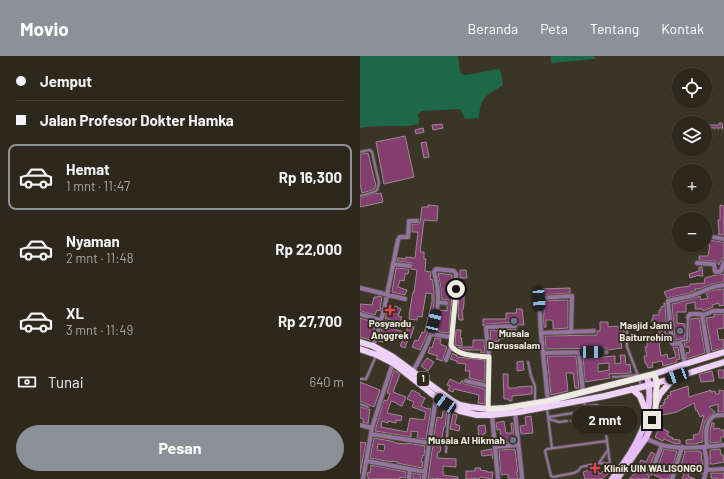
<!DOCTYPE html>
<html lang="id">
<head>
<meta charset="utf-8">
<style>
	body { margin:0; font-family:Barlow,sans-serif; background:#343025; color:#f1f3f6; height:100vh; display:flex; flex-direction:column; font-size:15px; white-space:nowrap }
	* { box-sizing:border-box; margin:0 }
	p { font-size:13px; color:#a6a6a3 }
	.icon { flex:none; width:22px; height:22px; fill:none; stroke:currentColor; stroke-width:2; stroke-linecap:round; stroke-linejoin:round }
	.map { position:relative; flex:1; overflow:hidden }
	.details { display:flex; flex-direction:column; background:#2c281c; width:360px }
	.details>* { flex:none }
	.top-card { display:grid; align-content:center; height:88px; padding:0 16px; background:#2c281c }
	.tools { position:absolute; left:312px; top:12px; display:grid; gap:8px }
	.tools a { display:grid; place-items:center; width:40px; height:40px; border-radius:50%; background:#2c281c; box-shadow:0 1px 3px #0004,0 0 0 1px #48443b; font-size:20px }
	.end { position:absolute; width:18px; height:18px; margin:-9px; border:5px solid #edeae1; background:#111; box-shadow:0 0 0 2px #111 }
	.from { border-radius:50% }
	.bubble { position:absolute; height:28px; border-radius:14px; background:#2c281c; box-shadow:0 1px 3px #0004,0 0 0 1px #48443b; font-size:13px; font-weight:700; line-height:28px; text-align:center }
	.car { position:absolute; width:12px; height:24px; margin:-12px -6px; border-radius:5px; box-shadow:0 0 3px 1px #0007; background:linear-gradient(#222 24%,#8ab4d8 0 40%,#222 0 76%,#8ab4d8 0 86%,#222 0) }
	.top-card b { display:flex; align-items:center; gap:14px; height:38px; font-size:15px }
	.top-card b+b { border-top:1px solid #48443b }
	.top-card i { width:10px; height:10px; background:#f1f3f6 }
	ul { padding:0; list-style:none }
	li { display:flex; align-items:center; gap:12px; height:66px; margin:0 8px 6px; padding:0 8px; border:2px solid transparent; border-radius:8px }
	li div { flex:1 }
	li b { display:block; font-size:15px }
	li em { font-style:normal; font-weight:700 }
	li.on { border-color:#8c9099 }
	li>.icon { width:36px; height:36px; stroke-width:1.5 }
	.pay { display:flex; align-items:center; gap:10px; height:44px; padding:0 16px; font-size:15px }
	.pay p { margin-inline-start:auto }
	.button { display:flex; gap:8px; margin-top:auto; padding:8px 16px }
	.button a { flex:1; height:46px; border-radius:24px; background:#8c9099; color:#fff; font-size:16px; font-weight:700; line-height:46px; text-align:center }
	header { display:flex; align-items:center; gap:24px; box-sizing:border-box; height:56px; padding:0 20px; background:#8c9099; color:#fff }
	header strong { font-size:19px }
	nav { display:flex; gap:22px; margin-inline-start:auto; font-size:14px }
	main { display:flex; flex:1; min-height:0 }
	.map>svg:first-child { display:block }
</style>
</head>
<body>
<header>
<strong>Movio</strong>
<nav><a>Beranda</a><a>Peta</a><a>Tentang</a><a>Kontak</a></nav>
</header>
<main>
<section class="details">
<div class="top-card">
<b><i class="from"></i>Jemput</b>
<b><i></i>Jalan Profesor Dokter Hamka</b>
</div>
<ul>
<li class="on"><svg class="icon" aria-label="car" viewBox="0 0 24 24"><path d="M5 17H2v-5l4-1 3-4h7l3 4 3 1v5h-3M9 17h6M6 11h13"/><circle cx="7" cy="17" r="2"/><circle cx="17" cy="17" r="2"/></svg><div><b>Hemat</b><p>1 mnt · 11:47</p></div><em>Rp 16,300</em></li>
<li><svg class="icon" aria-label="car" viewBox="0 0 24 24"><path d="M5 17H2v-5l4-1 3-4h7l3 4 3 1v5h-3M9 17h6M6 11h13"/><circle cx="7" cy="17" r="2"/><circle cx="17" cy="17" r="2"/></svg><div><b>Nyaman</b><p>2 mnt · 11:48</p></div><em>Rp 22,000</em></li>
<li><svg class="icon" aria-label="car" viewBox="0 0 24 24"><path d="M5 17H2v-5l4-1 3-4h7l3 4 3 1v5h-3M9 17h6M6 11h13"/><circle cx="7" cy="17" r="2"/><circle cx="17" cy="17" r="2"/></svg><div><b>XL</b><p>3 mnt · 11:49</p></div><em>Rp 27,700</em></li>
</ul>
<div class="pay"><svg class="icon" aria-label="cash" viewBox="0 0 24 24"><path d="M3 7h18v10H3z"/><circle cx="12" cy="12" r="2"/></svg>Tunai<p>640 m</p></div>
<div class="button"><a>Pesan</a></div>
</section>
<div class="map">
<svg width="364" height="423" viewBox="0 0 364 423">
	<rect width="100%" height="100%" fill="#3a3526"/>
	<!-- green -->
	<path fill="#1d6848" d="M0,0H98L100,16L102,18L105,19L139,13L141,16L143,29L142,30C125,39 120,43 119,62L105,63L100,53L62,55L58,58L59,66L58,68C51,71 43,70 36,70C24,70 12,70 0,72Z
		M191,0H234L235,3L191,7Z"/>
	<!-- building -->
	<path fill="#833e6f" stroke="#9c8b95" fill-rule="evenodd" d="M359,67H362L363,72H348V69H359Z
		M82,68L83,72L73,74L72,69Z
		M63,72L64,76L56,78L55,74Z
		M45,80L54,121L24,128L16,86Z
		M66,86L69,101L64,102L61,87Z
		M8,97L16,130L15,132L13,134L2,137L0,128V98Z
		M17,137V138L21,137L23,146L0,151V142Z
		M68,149L78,150L77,165L64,164L60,196H64V203H66L65,215L71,216L70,224L72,223L73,227L74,235V248L71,267L64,286L63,287L60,294L52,291L55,284L58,285L62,276L64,277L72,246V238L66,237L62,261L58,260L57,264L49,263L50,259H49L53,236H54L57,214L51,213L53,210L52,207L37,205L38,202L46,203V201L55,202L58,176H52V168H57L60,167L62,151H68Z
		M360,149L364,150V179L358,178L359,177L358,164H360Z
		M347,184L364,186V200L363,203L361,204L359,209L358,208L357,206L355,205L339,204V200H348L350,189H347Z
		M339,211H342L343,220H339V219L330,222L329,218L339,215Z
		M36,212L49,213L48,218H45L44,225L40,224L38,231L47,234L45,239L32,236Z
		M100,214H106L107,222H100Z
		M78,217L92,219V231H87V238H92L89,277L79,276V274L76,273L80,254L87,255V250L89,247L88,244L81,243V232Z
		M364,218V226L352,228L342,232L335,233L336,234L330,237L307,242L304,236L316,232L330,230V228H334L343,227L344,228L345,222L355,219Z
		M210,232V237L179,239V233Z
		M364,233V249L359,250V247L352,249L353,251L343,255L342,253H335V246L326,248V256H317V267L325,268V282L315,284L312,248L332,243L340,240L341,244L348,242L346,237L354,234Z
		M99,239H104V247L103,254H102L103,264H99L98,256Z
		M18,240L22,241L20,252H21L20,255L17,254L15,259L0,255V248L12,249L14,241H18Z
		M208,244V272L193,273V265L191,264H186V271H184L183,259H184V250H183V245Z
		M304,247H305L306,265L305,278H308V285L299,287L301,300L307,298L308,303L316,301L313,291H318L320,303L316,304L317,306L303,310L302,305L292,307L293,311L288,312L286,307H285L284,300H287L285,291H287V281L299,280V269L293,270V266H292V263H293V259H299V254H301V251L304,250Z
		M35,250L41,253L38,260L42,261L39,268L35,267L33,265L25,262L28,251L34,253Z
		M156,253H162L164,269H158L155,266L127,268L123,270V263H146V257H157Z
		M354,258H364V272L357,273L359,284L363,283L364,292L352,295L346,262L354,261Z
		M0,262L16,267L11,284L0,281Z
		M339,262L345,297L327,303L326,297L330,296L329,291H325L324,287L328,286L329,285L330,263Z
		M240,266H248V271L258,270L259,273L264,272V279L260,280L262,292L248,294L246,292L186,293L185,280L237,279V275H240Z
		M23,269L46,277L48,269L54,271L50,283H48L45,292L40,290L43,284L26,278L24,286L18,285Z
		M156,273V280L149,281V282L139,283V285L131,286L130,274H134V275Z
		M96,274H101L100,282H102L101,285H102V290L95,289Z
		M75,282L81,283L80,288L87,291L83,303V305L76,303L78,300L68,297L70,291L72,292Z
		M113,284H124L125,297H121V294H104L98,291H113Z
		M93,297V298L97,299V301L125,304V326L109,322L110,315H105L106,308L97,307V305L90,303Z
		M260,299H265L266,309L270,308L271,317L249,318L250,322L225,326L223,300H226V301H230V302L255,300V308L261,307ZM249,307V314L238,316V308Z
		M187,300H216L219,332H215L213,317H206L208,335L191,339Z
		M67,302L74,306L68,315L61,310Z
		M163,305L164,314L157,315V306Z
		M34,314L40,318L33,336L46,341L42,350L37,348V347L31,345L27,357L42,360L41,365L36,364V367L28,365V367L22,365L21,371L47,376L50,362L64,364L66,356L52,351L54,346L47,343L52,334L60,338V340L65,342L61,350L68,353V352L71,353L66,383L57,382L58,376L51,375V381L15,375L24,344L27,345L30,338L27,337Z
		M358,314H364V322H359Z
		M352,315L354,325L341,326L339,318Z
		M143,318H148V332H157V331L172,330V338L152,340V345H149V343H144Z
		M90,323L100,328L101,325H103V327L105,328L125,333V348L118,347L119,339L94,333L93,336L88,334L90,330L87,329Z
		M0,326L20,334L14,351L0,345Z
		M328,330L329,341L351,334V336L355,335L356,338H359V334L364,335V356H358V348L349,351L355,356L349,360L345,365L343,374V386L337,387V388H326V384L334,383L333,379L339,378L344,359L340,361L337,354L336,355L334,347L317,356L303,359L300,350L304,349L303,347H305L304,344L308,342L307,340L311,339L310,336Z
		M0,351L8,353H10L8,368L3,366V363L0,362Z
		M83,355H87L85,371H84L80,391H81L80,396H78L77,402L96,403V411L83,410V419L98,421V423H81L72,422V423H68L72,395L74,385H73L77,361L82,362Z
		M263,355V357L271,356L272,365L265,366L266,368L253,370V368L249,369L247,359L252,358V357Z
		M93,358L97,359L95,368L100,370L99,375L90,373Z
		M171,360L173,377L161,378L160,370L166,369L165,361Z
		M144,365L146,377H152L151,367H153L155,386L138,387V382H141L140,373L137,374L136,367Z
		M352,367H354V373L359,372L360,374H364V381H361V386L350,387V374Z
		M125,369L126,377L123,378L124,387H119L118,370Z
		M300,371L309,376L307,379L313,382L312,383L320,384V388L313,387L304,383L303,385L295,381Z
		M14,382L31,385L36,387L47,388V387L65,390L64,400L63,399L61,406H63L62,412L37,407L38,406L32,405V406L10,402ZM18,388L25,389L24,395L17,394Z
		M0,386L6,387L0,418Z
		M132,393L133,403L132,399L122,400L121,395Z
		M155,393L158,416H156L158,421V423H150V422H148V418L141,419L139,394Z
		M304,393L317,395L309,423H301V422L294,419L298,410Z
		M360,393L361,399H363L364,406L354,408H350V394Z
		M324,395H340V397H342L341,404H343V411H335L343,415L342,418L330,414L328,420L335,423H322L324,418L319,416L325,396Z
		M291,396L295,398L286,417L289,420V423H269L280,412L278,411L281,404L286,406Z
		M11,409L46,416V422L40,421V423H8V420H7L8,416L10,417Z
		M248,410L251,413L249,415L250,416L242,423H225L223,416L237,411L238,415L240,418Z
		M115,412H121L120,414L127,415V416H133L132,423L120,421L119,423L111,422V423H106V415H115Z
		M53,417L61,419V423H53Z
		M351,417H364V423H357V422H351Z"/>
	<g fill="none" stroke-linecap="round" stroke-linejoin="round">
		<defs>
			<path id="service" d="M0,96L10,94L12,96L19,127L17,134L14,136L0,140
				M267,268V291L279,322L281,330
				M319,287L321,285L327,284L328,262
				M168,306L171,320L175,330V346
				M253,321L277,319
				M0,323H6L16,300
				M223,346L226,350L237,349L239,351L241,356L263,352
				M0,348L8,351
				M187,352L188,361
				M189,363L199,366L207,365
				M211,365L229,362L231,361L232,358
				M192,392L188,361L220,356L232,358L241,356L244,363L247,385
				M86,396L88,366L90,351
				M239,407L248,394
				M250,408L247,385L187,393L185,395L191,420L193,421L214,417L218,415L221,411L239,407L250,408L258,413"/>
			<path id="minor" d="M347,180L364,183
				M337,207L354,208L355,215L356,216L361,215L364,206
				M33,208L50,210
				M0,232L45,243
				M78,246L86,247
				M0,258L32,268
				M342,259L349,301
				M328,261L330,258H339L344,259L353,255H364
				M181,277L234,275
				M71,278L91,281
				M13,290L24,254L38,184L40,181H48L49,165H57
				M183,297L246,296
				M219,297L223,336
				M86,304L91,291
				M325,308L321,289L319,287L313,288L312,287L308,245L331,240L353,231L364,229
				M53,315C66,293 79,264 78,238C78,230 76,223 74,216L75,214L76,213L94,215L96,218L95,247L91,289V291L104,298L129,301
				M106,325L128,330
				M188,345L181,277L179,242L212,240L211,275
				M128,353L129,301L126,272L127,271L155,270
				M155,357L162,422L161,423
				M132,359L138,423
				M0,369L12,372
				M11,378L69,387
				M284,382C290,384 296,387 302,389C319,394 346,391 364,389
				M135,391L158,389
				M344,391C347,403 348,412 344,423
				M347,391C346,381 344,366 354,360C357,359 361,359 364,359
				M7,405L65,416
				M347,414L364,413
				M291,417L302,389
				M3,423L12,372L21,343L33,307
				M49,423L50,413
				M64,423L76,341
				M312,423L322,391"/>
			<path id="primary" d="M252,423C275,394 297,358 287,320
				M257,423L286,382L290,372L295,357L296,347V337L297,326L294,318"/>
			<path id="trunk" d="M0,286L13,290L33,301L91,344L100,349L110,351L128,353L145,352L188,345L294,318L325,308L364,296
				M0,293L17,299L33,307L76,341L90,350L100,355L117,359H132L159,356L245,340L290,329L364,306
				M272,333L280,340L287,358
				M296,347L300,338L314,322"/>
		</defs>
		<!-- service casing -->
		<use href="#service" stroke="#575244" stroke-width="4"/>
		<!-- minor casing -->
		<use href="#minor" stroke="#575244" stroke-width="6"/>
		<!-- primary casing -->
		<use href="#primary" stroke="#575244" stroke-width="8"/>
		<!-- trunk casing -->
		<use href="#trunk" stroke="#575244" stroke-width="8"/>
		<!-- path -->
		<path stroke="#7f7b6e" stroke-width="1" stroke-dasharray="1 3" stroke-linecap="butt" d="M346,73L364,74"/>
		<!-- service -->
		<use href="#service" stroke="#9573a1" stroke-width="2"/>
		<!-- minor -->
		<use href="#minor" stroke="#9573a1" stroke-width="4"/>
		<!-- primary -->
		<use href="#primary" stroke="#e6bdf5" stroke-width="6"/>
		<!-- trunk -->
		<use href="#trunk" stroke="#eed2f8" stroke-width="6"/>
	</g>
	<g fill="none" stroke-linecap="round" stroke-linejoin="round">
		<!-- route -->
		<path stroke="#edeae1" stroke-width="5" d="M96,233L95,247L91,289C96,300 118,300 129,301L128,353L145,352L188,345L294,318L297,326L295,357L292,364"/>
	</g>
	<!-- markers -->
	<g fill="#e0444e" stroke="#2f2b1c" stroke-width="1.5">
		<path d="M28 248h4v4h4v4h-4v4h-4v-4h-4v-4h4z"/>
		<path d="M233 406h4v4h4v4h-4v4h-4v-4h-4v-4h4z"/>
	</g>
	<g fill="#6b7280" stroke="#2f2b1c" stroke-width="1.5">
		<circle cx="154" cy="265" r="4"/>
		<circle cx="320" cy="275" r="4"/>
		<circle cx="153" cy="384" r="4"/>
	</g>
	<g text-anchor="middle" stroke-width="3.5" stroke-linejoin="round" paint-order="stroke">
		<!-- shield labels -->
		<rect fill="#2f2b1c" stroke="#b4b1a6" stroke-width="1" x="57" y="316" width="12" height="14" rx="3"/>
		<g font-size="9" font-weight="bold" fill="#edeae1">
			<text x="63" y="326">1</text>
		</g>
		<!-- poi labels -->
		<g font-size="10" font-weight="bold" fill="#edeae1" stroke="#2f2b1c">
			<text x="30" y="271">Posyandu<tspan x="30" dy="12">Anggrek</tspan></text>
			<text x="312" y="273" text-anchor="end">Masjid Jami<tspan x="312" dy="12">Baiturrohim</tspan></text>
			<text x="154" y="281">Musala<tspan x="154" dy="12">Darussalam</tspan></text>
			<text x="145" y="388" text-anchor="end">Musala Al Hikmah</text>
			<text x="244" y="416" text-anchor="start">Klinik UIN WALISONGO</text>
		</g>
	</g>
</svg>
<div class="tools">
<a><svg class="icon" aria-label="locate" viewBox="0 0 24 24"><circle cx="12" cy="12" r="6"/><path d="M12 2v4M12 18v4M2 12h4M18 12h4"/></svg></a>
<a><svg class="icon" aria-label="layers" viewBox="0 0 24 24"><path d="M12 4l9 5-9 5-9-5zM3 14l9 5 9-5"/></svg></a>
<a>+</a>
<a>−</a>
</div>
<i class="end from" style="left:96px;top:233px"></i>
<i class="end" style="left:292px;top:364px"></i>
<div class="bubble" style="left:212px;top:350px;width:66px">2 mnt</div>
<i class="car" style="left:179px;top:243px;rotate:176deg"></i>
<i class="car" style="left:74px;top:265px;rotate:14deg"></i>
<i class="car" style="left:232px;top:296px;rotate:89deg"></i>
<i class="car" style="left:317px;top:320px;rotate:250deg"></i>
<i class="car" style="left:85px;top:347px;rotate:305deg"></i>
</div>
</main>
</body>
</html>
